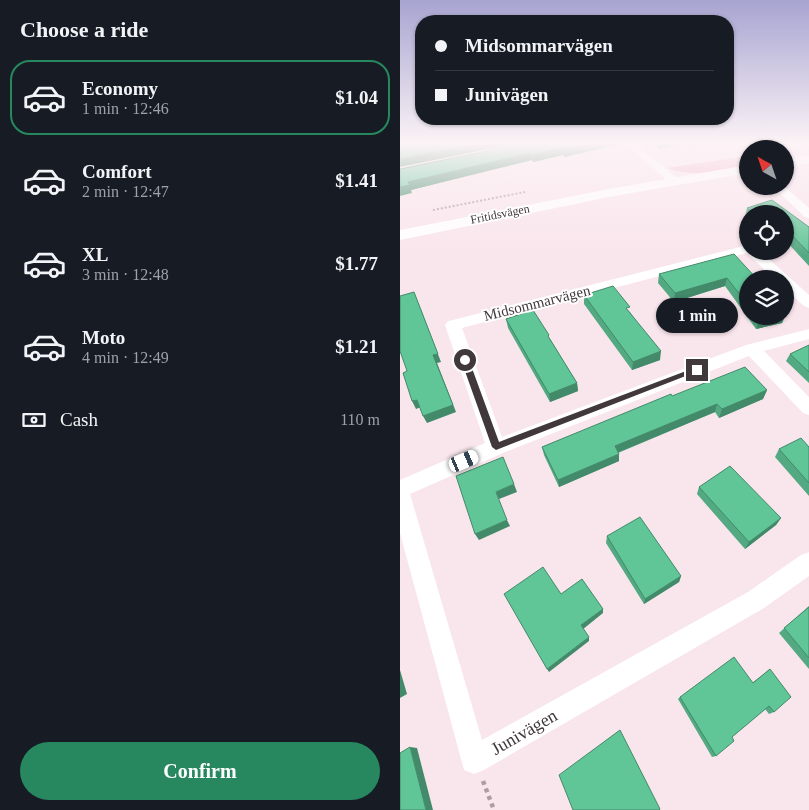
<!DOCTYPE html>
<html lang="en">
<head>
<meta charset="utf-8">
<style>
	body { margin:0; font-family:Georgia,serif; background:#20242c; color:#f1f3f6; height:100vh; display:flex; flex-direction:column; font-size:19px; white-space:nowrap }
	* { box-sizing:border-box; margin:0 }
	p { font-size:16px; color:#9ea1a6 }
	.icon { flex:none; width:28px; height:28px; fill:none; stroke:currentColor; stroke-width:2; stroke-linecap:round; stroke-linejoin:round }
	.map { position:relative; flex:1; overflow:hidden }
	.side { display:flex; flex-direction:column; background:#171b24; width:400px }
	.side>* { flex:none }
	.banner { position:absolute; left:15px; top:15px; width:319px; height:110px; border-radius:20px; box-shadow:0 1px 4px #0004; display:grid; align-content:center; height:110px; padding:0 20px; background:#171b24 }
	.needle { width:32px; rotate:320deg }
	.buttons { position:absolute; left:339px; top:140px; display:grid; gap:10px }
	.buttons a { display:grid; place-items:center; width:55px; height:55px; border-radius:50%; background:#171b24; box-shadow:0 1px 4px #0004; font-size:25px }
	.end { position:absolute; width:22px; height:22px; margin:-11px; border:6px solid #40383a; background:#fff; box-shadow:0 0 0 2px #fff }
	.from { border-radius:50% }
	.bubble { position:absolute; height:35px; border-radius:18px; background:#171b24; box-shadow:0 1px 4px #0004; font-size:16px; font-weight:800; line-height:35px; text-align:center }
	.car { position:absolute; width:15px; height:30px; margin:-15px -8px; border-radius:6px; box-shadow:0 0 4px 1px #0007; background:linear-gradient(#fff 24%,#345 0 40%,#fff 0 76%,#345 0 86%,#fff 0) }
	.banner b { display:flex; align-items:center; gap:18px; height:48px; font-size:19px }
	.banner b+b { border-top:1px solid #363941 }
	.banner i { width:12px; height:12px; background:#f1f3f6 }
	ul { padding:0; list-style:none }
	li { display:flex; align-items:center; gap:15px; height:75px; margin:0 10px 8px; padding:0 10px; border:2px solid transparent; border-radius:20px }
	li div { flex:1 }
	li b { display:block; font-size:19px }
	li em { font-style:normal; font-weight:800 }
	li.active { border-color:#278860 }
	li>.icon { width:45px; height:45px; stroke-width:1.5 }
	h2 { padding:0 20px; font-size:22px; line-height:60px }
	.pay { display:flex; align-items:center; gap:12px; height:55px; padding:0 20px; font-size:19px }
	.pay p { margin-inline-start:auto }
	.action { display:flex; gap:10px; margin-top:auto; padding:10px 20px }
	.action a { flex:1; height:58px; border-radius:30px; background:#278860; color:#fff; font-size:20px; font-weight:800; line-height:58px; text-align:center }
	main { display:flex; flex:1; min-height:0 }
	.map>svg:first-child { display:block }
</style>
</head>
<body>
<main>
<section class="side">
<h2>Choose a ride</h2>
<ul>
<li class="active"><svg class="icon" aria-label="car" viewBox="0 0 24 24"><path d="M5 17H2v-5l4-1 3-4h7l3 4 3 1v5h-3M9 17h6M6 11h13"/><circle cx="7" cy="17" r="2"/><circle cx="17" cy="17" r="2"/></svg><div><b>Economy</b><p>1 min · 12:46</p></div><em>$1.04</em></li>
<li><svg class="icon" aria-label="car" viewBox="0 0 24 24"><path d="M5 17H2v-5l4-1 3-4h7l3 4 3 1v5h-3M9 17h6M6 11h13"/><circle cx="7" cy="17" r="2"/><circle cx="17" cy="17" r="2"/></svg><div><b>Comfort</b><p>2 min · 12:47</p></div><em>$1.41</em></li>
<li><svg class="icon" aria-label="car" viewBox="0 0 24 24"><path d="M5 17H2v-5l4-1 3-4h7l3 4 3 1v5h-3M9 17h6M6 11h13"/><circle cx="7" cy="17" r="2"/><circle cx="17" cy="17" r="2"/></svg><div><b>XL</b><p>3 min · 12:48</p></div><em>$1.77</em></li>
<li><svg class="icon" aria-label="car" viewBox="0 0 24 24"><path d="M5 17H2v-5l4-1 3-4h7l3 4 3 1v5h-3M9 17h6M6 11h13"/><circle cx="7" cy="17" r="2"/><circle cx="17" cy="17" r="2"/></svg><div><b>Moto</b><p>4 min · 12:49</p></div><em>$1.21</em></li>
</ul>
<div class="pay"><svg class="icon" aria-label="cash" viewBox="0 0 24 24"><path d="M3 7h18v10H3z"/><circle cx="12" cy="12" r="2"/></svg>Cash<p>110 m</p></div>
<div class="action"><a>Confirm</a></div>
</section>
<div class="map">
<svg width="409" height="810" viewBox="0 0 409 810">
	<rect width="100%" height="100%" fill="#f9e5ec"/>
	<!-- green -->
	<path fill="#f3afc8" d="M347,156V166C320,170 294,178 267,168Z"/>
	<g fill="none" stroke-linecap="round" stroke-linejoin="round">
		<!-- path-far1 -->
		<path stroke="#ac9da2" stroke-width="2" stroke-dasharray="2 2" stroke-linecap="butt" d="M33,210L125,192"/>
		<!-- path -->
		<path stroke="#ac9da2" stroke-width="4.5" stroke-dasharray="4 4" stroke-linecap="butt" d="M83,781L94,810"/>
		<!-- minor -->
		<path fill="#fff" fill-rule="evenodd" d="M224,143H235L278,179L280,181L278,183H270Z
			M372,186H384L409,208V218L405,217Z
			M348,245V251H360L409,295V308L404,306L385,289V279H374L347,253L62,328L102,437L346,345L409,329V339L364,351L409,397V415L403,413L349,356L103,453L10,494L82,740L348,592L401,555L409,552V576L364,608L84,770L74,774L64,770L0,533V480L85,443L45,325L48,321L53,320Z"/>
		<!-- tertiary -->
		<path fill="#fff" fill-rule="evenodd" d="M409,155V163L385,167V159Z
			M348,165V173L214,196L0,240V230L214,188Z"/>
	</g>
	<!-- wall -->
	<path fill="#53a982" d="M126,143H223L222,144L164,157L163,155L133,162L132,160L64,176L11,190L12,193L0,169Z
		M252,143H308L291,146L286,143L259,149Z
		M372,200L409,227V266L385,240V214H348V219L345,217L347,208Z
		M259,274L348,279V316H385L382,323L356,329L325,286L274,302L258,283Z
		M184,295L230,312L260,360L232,370L184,304Z
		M106,319L150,339L177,383L178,391L150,402L108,328Z
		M409,345V383L386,361L390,354Z
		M367,390L363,399L319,418L315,412L218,453L219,461L159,487L144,455L142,447L272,396Z
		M409,447V496L375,457L379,449Z
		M299,487L381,518L376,525L345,549L297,494Z
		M207,536L281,576L279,582L244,604L206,543Z
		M409,606V669L379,633Z
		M370,669L374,712L369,714L365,709L332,737L316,756L312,757L278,699L280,697L352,683Z"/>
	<!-- shaded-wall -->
	<path fill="#438a6a" d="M81,143H119L0,167V159Z
		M194,143H223L222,144L164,157V149Z
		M260,143H286L259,149Z
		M291,143H308L291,146Z
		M162,148L163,155L133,162L132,155Z
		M131,153L132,160L11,190L12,193L0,196V187L8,182Z
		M327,278L325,286L274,302L275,293Z
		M14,292L41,362L37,363L56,412L27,423L23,416L33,355Z
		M374,316H385L382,323L356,329L359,320Z
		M261,351L260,360L232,370L233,362Z
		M177,383L178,391L150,402L149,394Z
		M367,390L363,399L319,418L322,409Z
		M17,400L21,407L16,409L12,401Z
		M317,404L315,412L214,454L215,446Z
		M219,454V461L159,487L158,480Z
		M114,484L117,492L99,499L96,492Z
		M381,518L376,525L345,549L349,542Z
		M107,520L110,526L79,540L75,534Z
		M281,576L279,582L244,604L245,599Z
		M203,609V613L182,630L181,625Z
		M189,637V641L149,672L147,669Z
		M0,670L7,694L0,698Z
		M10,747L17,748L33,810H26Z"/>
	<!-- building -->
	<path fill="#60c597" stroke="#438a6a" d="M0,143H81L0,159Z
		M126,143H194L164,149L162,148L132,155L131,153L8,182L10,185L0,187V169Z
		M372,200L409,227V253L385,228V214H354L347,208Z
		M334,254L357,279H348V305L327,278L275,293L259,274Z
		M213,286L230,307L226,308L261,351L233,362L184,295Z
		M14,292L38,354L33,355L53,405L23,416L17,400L12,401L3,373L7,371L0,351V296Z
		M133,310L149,335L148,336L177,383L149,394L106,319Z
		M356,316H374L359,320Z
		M409,345V372L390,354Z
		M345,367L367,390L322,409L317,404L215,446L219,454L158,480L142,447L271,394L272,396Z
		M401,438L409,447V483L379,449Z
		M103,457L114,484L96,492L107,520L75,534L56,476Z
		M330,466L381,518L349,542L299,487Z
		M240,517L281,576L245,599L207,536Z
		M143,567L161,594L182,579L203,609L181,625L189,637L147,669L104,594Z
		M409,607V658L384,628Z
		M334,657L353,683L370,669L391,697L374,712L369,706L332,737L334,741L316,756L280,697Z
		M220,730L260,809L259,810H173L159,775Z
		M10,747L26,810H0V753Z"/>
	<!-- sky -->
	<linearGradient id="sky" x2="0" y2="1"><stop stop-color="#a7a4d1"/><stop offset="0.56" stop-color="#fcf3f6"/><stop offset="1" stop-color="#fcf3f6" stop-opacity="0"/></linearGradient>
	<rect width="409" height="256" fill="url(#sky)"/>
	<!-- route -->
	<path fill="#40383a" d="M65,357L69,360L99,442L294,368H300L301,370L96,450L92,447L61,360Z"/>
	<g text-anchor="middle" stroke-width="4" stroke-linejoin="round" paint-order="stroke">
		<!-- far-street labels -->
		<g font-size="12" fill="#40383a" stroke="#fff">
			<text transform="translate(100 214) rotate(-11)" y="4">Fritidsvägen</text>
		</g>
		<!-- street labels -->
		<g font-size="15" fill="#40383a" stroke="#fff">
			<text transform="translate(137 303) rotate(-14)" y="5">Midsommarvägen</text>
		</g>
		<!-- near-street labels -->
		<g font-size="18" fill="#40383a" stroke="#fff">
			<text transform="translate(124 732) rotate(-30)" y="6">Junivägen</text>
		</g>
	</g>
</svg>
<div class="buttons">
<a><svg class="needle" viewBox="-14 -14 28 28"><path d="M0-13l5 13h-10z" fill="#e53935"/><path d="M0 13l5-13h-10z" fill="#9ea1a6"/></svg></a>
<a><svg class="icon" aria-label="locate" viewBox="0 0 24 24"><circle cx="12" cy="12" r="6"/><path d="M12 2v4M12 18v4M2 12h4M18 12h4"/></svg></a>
<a><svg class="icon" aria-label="layers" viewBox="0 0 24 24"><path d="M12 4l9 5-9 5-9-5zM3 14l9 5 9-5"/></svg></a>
</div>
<i class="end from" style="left:65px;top:360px"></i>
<i class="end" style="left:297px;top:370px"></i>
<div class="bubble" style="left:256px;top:298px;width:82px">1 min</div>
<i class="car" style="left:64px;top:461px;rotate:67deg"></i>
<div class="banner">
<b><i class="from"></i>Midsommarvägen</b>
<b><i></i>Junivägen</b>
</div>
</div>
</main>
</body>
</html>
